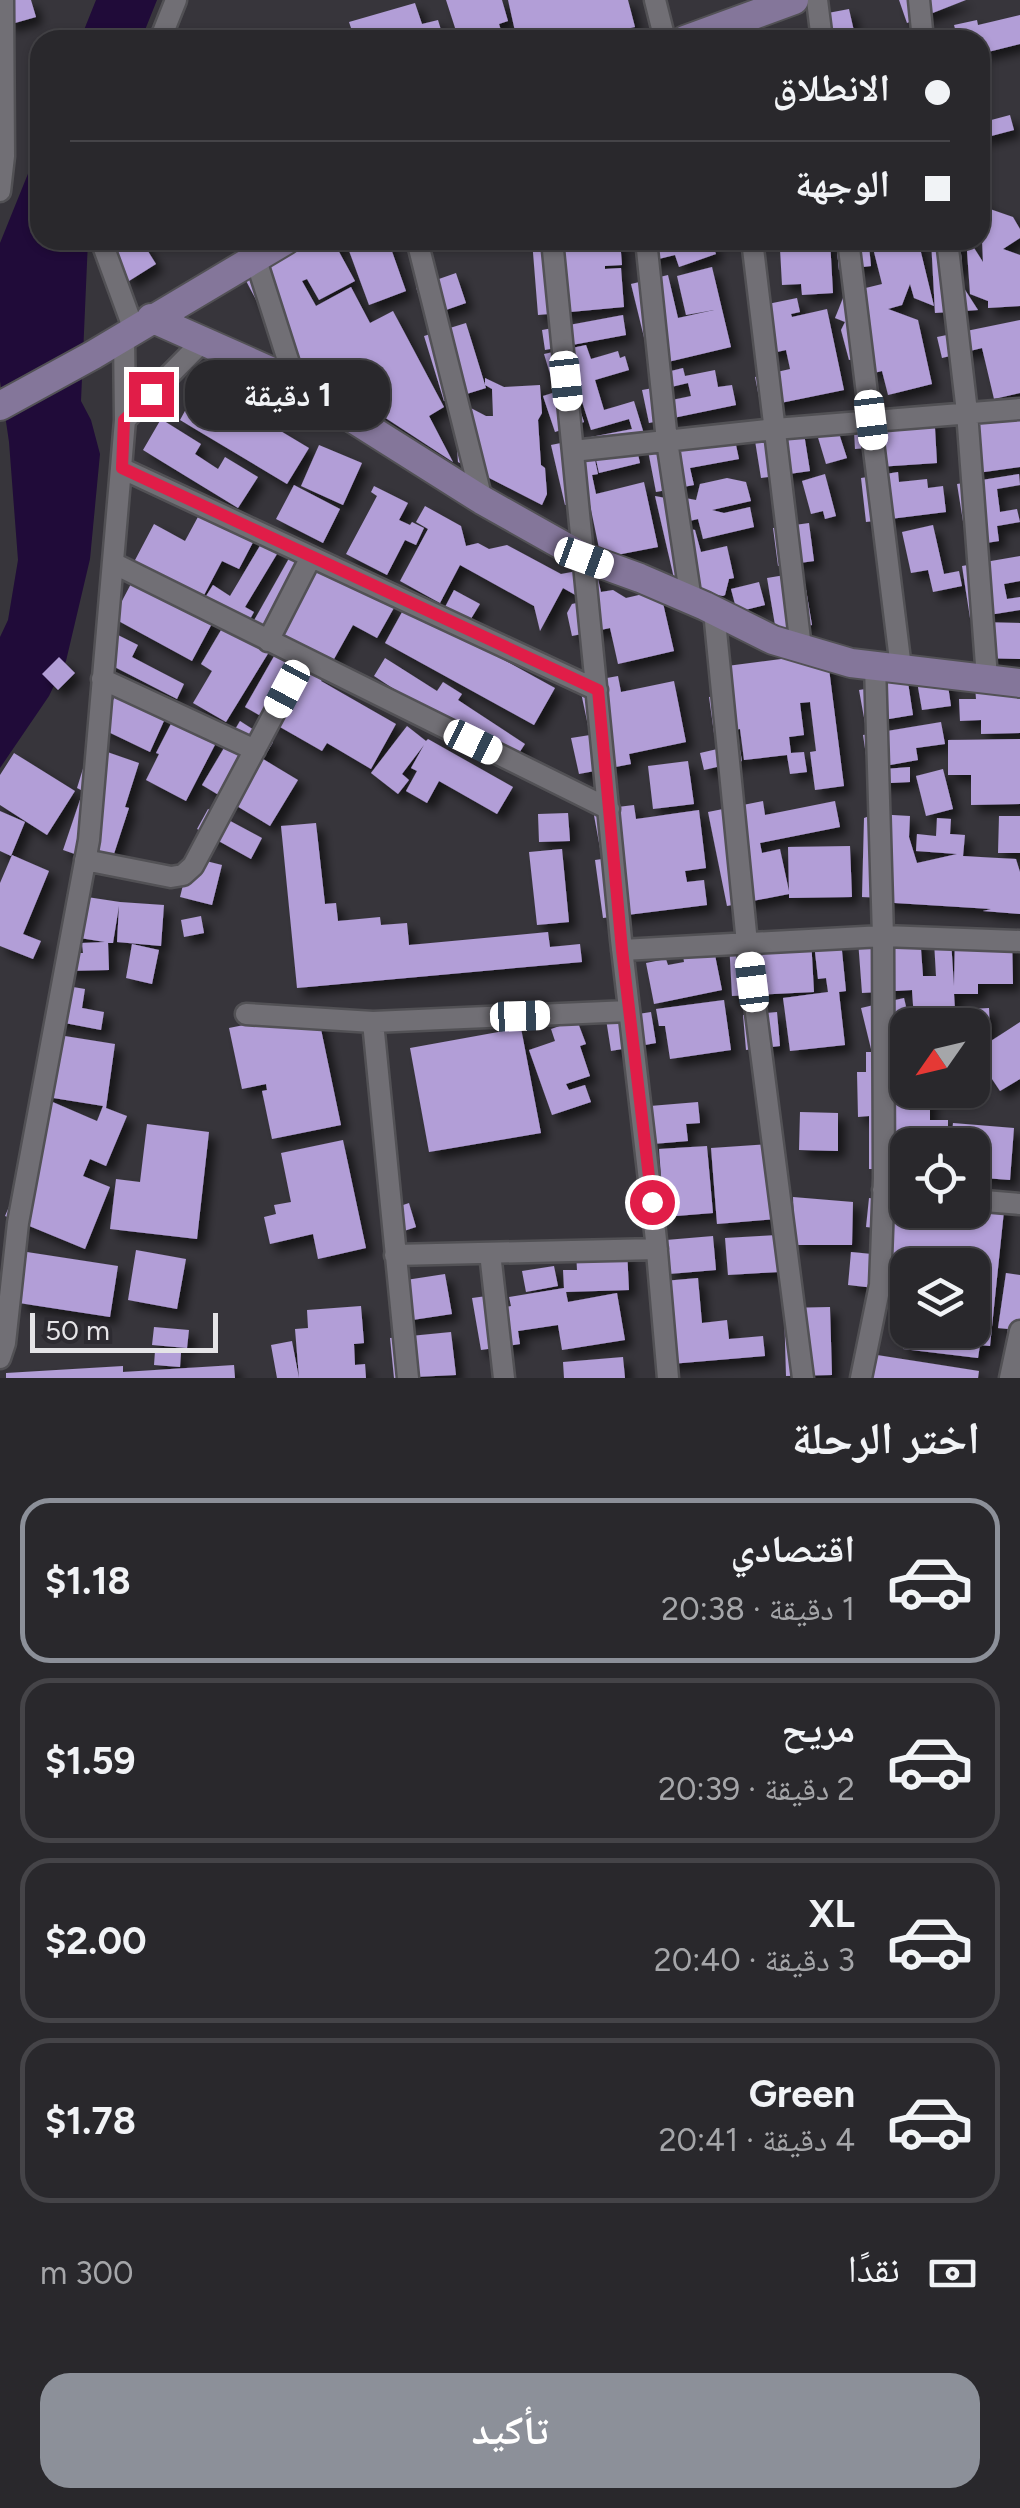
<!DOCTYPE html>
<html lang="ar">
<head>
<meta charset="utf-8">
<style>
	body { margin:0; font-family:Figtree,"Noto Naskh Arabic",sans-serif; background:#353438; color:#f1f3f6; direction:rtl; height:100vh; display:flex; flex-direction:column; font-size:38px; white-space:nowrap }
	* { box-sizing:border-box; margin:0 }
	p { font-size:32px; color:#a5a6a9 }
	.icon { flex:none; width:55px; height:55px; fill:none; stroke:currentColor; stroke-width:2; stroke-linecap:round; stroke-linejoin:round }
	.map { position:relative; height:1378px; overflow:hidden; direction:ltr }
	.side { display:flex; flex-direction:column; background:#29282c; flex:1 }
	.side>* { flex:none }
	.guide { position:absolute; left:30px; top:30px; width:960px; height:220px; border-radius:30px; box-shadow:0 2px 8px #0004,0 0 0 2px #454448; direction:rtl; display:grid; align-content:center; height:220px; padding:0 40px; background:#29282c }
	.needle { width:65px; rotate:236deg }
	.buttons { position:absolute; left:890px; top:1008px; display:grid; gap:20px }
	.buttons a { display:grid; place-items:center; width:100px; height:100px; border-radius:20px; background:#29282c; box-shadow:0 2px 8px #0004,0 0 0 2px #454448; font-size:50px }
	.scale { position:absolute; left:30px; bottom:25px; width:188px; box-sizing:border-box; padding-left:10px; border:5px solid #e5e4e7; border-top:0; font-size:28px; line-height:35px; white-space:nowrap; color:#e5e4e7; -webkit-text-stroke:8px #2d2b31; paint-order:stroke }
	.end { position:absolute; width:45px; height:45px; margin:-22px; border:12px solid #e11d48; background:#fff; box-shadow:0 0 0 5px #fff }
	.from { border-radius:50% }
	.bubble { position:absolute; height:70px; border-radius:30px; background:#29282c; box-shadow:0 2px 8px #0004,0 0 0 2px #454448; font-size:32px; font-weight:700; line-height:70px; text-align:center; direction:rtl }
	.car { position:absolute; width:30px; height:60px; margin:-30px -15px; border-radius:12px; box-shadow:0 0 8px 2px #0007; background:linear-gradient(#fff 24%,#345 0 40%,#fff 0 76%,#345 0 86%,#fff 0) }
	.guide b { display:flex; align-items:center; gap:35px; height:95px; font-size:38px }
	.guide b+b { border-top:2px solid #454448 }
	.guide i { width:25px; height:25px; background:#f1f3f6 }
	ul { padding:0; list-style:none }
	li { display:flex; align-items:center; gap:30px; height:165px; margin:0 20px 15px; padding:0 20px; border:5px solid #454448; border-radius:30px }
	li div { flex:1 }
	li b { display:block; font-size:38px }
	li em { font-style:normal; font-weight:700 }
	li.current { border-color:#8c9099 }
	li>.icon { width:90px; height:90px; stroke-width:1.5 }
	h2 { padding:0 40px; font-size:45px; line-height:120px }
	.pay { display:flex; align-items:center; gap:25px; height:110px; padding:0 40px; font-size:38px }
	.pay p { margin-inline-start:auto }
	.cta { display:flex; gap:20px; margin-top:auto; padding:20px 40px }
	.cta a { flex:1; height:115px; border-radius:30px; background:#8c9099; color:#fff; font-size:40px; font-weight:700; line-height:115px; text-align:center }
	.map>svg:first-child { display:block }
</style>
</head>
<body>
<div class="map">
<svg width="1020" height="1378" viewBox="0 0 1020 1378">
	<defs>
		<filter id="shadow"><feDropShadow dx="7" dy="7" stdDeviation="5" flood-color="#0009"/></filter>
	</defs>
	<rect width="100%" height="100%" fill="#37353b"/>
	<!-- water -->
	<path fill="#200b39" d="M96,0H157L141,40H80Z
		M40,144V240H88L81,401L91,420L100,454L90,559L66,661L49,696L0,768V637L8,620L18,560L9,442L0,381V243Z"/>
	<!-- building -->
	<path fill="#b29ed7" filter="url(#shadow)" d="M0,0H31L36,17L8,25Z
		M446,0H502L508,21L499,24L504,40H459Z
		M508,0H628L635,27L590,37L589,32L554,40H517Z
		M899,0H966L907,23Z
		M415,3L422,24L438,20L444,40H355L349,22Z
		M849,9L856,40H817L812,16Z
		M1020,15V44L980,54V40H958L954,25L977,20L978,25Z
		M1010,115L1014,130L980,139V123Z
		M980,197L987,208L1013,217L1020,229V238L1003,249L1020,255V306L988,308V301L970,294L967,251L960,240H969L983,262Z
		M131,240H141L156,264L129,281L111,252Z
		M314,240H351L337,248L355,281L319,300L307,279L302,281L316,306L351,287L370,323L393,311L444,407L429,416L453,462L361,402L353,387L338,395L282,359L269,335L273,332L244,277Z
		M371,240H388L406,291L369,305L348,248Z
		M532,240H620L622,265L605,266V269L621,268L624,307L538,315Z
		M633,240H671L674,250L701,240H711L716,254L679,267L675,255L638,264Z
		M784,240H830L833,293L802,295L801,284L782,285L780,249H784Z
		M871,240H918L934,306L914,298L910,284L902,305L888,309L918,320L932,384L888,395L882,371L870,374L865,356L849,360L841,330L845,322L835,318L845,293L882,284Z
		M931,240H960L962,268L947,277L960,282L978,310L935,313Z
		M869,246L871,266L839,270L837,250Z
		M712,267L731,347L651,366L631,284L668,275L678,318L714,310L686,315L677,276Z
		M456,273L466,303L426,317L416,287Z
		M797,298L800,312L791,314L792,317L827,309L844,390L761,407L755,377L790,369L786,350L768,354L758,306Z
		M623,315L626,335L545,350L542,330Z
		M1020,320V393L994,399L982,348L942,358L937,337Z
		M466,323L486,388L444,401L424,336Z
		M586,345L591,359L618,351L620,358L625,356L629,370L595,380L604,410L634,401L644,434L634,437L640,463L599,473L591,437L632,429L629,419L591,430L579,392L574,393L584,422L555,432L543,396L571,387L568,379L553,384L544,354Z
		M683,368L685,376L715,370L718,387L732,385L736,405L649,423L642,390L664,386L667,401L691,396L688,383L667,388L663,373Z
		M485,378L504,387L540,385L542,413L538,420L541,465L545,468L547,494L542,505L458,462L456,432L465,405L486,416H493L492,389L485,385Z
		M217,393L309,448L287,484L180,420L186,409L201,418Z
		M1020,409V467L963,475L955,417Z
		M934,411L937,463L878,467L877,447L855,449L854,431Z
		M801,415L810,471L761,478L752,422Z
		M833,415L847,458L826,464L813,421Z
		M161,419L201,444L195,454L218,469L225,457L258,477L238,508L143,450Z
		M733,431L739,459L690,468L694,485L656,492L645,435Z
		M590,437L598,474L592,475L596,494L644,482L658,547L601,558L589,500L565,505L551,445Z
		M319,445L362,463L343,505L301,486Z
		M898,472L899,482L927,479L928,488L943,486L946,512L866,522L861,478Z
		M825,474L836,516L825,519L823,511L811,514L802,481Z
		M1019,474L1020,485L997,489L1000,512L1017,509L1020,522L997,526L999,541L967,546L957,484Z
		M727,478L746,482L751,501L712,510L724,513L750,507L754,527L703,539L698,519L672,525L695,530L701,552L727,546L734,578L729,579L725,595L723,596L676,587L655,496L676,500L685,498L696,500L700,484Z
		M294,485L340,509L323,543L276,519Z
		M374,486L408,503L399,520L410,525L412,522L424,528L416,545L405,540L387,575L346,554L377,496L371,492Z
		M425,506L461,526L466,546L478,543L489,549L507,545L561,574L582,570L598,579L601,592L613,590L626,598L660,590L674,651L618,664L610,628L572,636L567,613L572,604L586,601L563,588L540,631L534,606L460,565L440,603L400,581L428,529L416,522Z
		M199,515L227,530L235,516L260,529L239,569L222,561L202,599L134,562L154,524L185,541Z
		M809,523L814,561L778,566L773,528Z
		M933,525L944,574L959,571L962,586L933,592L928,570L911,573L902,532Z
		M264,539L280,549L245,607L254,612L249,621L206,596L213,585L230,596Z
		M292,553L395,606L377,638L353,625L329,668L252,624Z
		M1020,556V581L1004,584L1007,599L1020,597V610L970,618L962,566Z
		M803,572L812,625L776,631L767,578Z
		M133,580L215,618L192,661L113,618Z
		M759,582L765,605L737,612L731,589Z
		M454,590L480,604L469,622L444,609Z
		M407,603L457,634L555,688L534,725L385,643Z
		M978,622L1020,623V659L978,658Z
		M224,625L269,652L226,722L193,703L212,671L201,664Z
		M112,632L138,645L132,657L184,684L177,699L99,659Z
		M277,651L323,678L321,681L396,724L371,769L327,743L322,751L245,707Z
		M827,653L844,786L815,790L810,752L816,751L810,702L800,703L804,735L789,737L791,753L804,752L807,772L790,774L787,755L744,760L740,729L714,733L709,697L731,694L727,666Z
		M59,657L75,673L58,690L42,674Z
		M385,658L437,691L443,682L462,694L458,700L525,744L511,765L374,676Z
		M906,669L913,715L865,723L859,690L884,686L881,673Z
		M946,672L951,706L922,710L916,676Z
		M618,676L621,692L674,681L686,742L629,754L631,764L579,774L571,738L590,735L579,683Z
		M1020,685V733L981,734V720L960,721L959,699H976L975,686Z
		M115,696L168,712L150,752L100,728Z
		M175,716L218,739L186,801L146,780L159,754L156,753Z
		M240,721L273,742L263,759L298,780L270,826L202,785Z
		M941,722L945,744L916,748L918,760L868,769L863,735Z
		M407,726L426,741L428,739L513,787L497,814L439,781L427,803L406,791L417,771L411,768L424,745L402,774L409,780L398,794L371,773Z
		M1020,739V804L971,805V775H948V740Z
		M739,744L742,761L704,770L700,753Z
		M90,746L139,763L125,807L129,808L110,866L63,850L83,791L77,788Z
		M14,753L75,791L47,835L0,805V775Z
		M688,761L694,804L653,809L648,766Z
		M910,767V782L872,784V770Z
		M943,769L953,809L926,816L916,776Z
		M763,801L765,815L835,801L840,827L760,843L762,853L780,849L789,891L788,847L850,846L852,897L789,898V894L727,906L708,812Z
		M634,805L636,819L699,810L706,868L685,871L687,882L704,880L707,905L603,918L595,860L602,859L593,810Z
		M208,809L262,838L251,859L197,829Z
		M0,811L25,822L11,856L0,851Z
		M568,813L570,841L539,842L538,814Z
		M875,814L910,816L909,837L917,863L957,854L916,851L917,834L936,836L937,818L951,819L950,834L965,835L963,856L1016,859L1020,872V914L983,911L991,909L879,902L889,898L862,897L864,818Z
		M999,816H1020V853H998Z
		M316,823L325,904L336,903L338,921L380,917L381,925L407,923L409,945L548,932L550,947L580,944L582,962L297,988L281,826Z
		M562,849L569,922L537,925L529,852Z
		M12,855L49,871L23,934L41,941L33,959L0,946V883Z
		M190,857L222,865L212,905L180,897Z
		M67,894L120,902L164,905L161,946L117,942L119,906L113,943H108L109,970L65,971V953H83L82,943L105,942L61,935Z
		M201,916L204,933L184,937L181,920Z
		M920,936L923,976H936L934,941L951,940L954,986L955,936L1012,937L1013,984H978V994H954L955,1010L989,1008L990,1035L972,1036V1025H908V1040L871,1049L861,1008L904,998L909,1019H914L912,990L862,993L858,940Z
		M811,938L814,992L732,996L729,942Z
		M712,940L722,990L654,1004L646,963L666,959L668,965L684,962L681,943Z
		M841,941L846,991L839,992L845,1045L790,1051L783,998L828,992L826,978L818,979L814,943Z
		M132,944L159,950L152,984L126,978Z
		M55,984L85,989L82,1008L104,1012L101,1030L49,1020Z
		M724,1000L731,1050L670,1059L665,1026H659L656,1009Z
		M317,1010L341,1125L272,1139L262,1091L267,1090L266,1084L242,1089L229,1028Z
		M651,1012L656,1043L611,1051L606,1019Z
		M777,1012L780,1046L746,1050L743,1015Z
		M577,1020L586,1044L580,1046L590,1076L566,1084L569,1090L585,1085L591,1102L552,1115L529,1050L555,1041L551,1029Z
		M1020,1022V1079L1000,1091L974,1052Z
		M521,1028L541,1133L429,1152L410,1048Z
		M46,1033L115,1044L106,1108L127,1116L106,1166L90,1159L83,1176L110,1187L85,1249L5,1216L23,1174L48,1100L97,1121L103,1106L41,1096Z
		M866,1052H908V1090H930V1120H948V1145H908V1169H869V1116L858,1117L857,1072H866Z
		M698,1102L700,1123L686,1124L688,1141L653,1144L650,1106Z
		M800,1112L838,1113V1151L799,1150Z
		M953,1123L1014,1128L1010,1180L972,1177V1145H951Z
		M147,1124L209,1132L197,1239L110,1229L116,1179L140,1182Z
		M343,1140L366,1248L318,1259L313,1234L270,1244L264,1217L276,1214L274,1205L291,1202L281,1153Z
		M770,1144L776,1219L717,1224L711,1148Z
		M707,1146L713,1213L664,1217L659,1149Z
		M908,1191V1210H972L1005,1201L990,1346L980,1345L978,1358L903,1349L905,1330H972V1265H908V1314L900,1313L902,1291L848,1285L851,1252L872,1254L874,1241L892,1243L893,1230L866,1227L869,1198L895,1201Z
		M793,1197L853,1202L852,1245H795Z
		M409,1203L416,1227L404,1231L397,1207Z
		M777,1235L779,1272L728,1275L725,1238Z
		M713,1236L716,1270L669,1274L666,1240Z
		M136,1250L186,1259L177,1309L128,1300Z
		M627,1250L629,1290L566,1292L568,1302L617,1293L625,1340L562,1350L558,1325L518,1331L520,1344L481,1350L472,1298L487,1296L490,1310L511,1306L509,1297L564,1288L563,1270H577L576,1252Z
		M27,1252L118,1266L110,1317L19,1303Z
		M554,1266L558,1286L526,1292L522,1271Z
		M1006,1273L1020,1275V1378L1009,1352L1005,1351L1008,1329L998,1328Z
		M445,1274L452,1314L399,1322L393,1282Z
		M698,1278L702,1323L727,1320L729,1339L763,1336L765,1356L659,1365L652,1282Z
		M361,1306L364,1343L354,1344L355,1365L365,1364L366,1378H299L295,1329L308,1328L307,1310Z
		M830,1307L832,1375L786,1376L784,1308Z
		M154,1327L189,1330L187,1348L152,1345Z
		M451,1332L456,1375L394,1378L390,1338Z
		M292,1341L299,1378H277L271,1345Z
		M155,1351L181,1353L180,1367L154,1365Z
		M858,1352L979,1371L978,1378H860Z
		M623,1357L625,1378H564L563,1362Z
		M234,1365L235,1378H6V1373L123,1366V1372Z"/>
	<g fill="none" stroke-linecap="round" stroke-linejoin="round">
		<defs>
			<path id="street" d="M655,0L665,40
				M817,0L822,40
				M919,0L923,40
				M160,40L176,0
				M0,191L4,156L3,0
				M101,240L134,330
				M417,240L482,500
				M552,240L621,940L656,1240L668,1378
				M646,240L667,441L691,600
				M752,240L801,648
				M848,240L901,668
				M947,240L967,412L987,678
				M255,257L295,382
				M125,420L203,341
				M573,451L775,429L1020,409
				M121,468L597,690
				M113,563L609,809
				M714,611L747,943L803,1378
				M268,641L311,557
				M102,679L255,750
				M85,860L171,877L183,875L193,866L303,659
				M622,950L883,936L1020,941
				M246,1014L373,1022
				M883,1190L908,1193
				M972,1200L1020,1204
				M490,1253L504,1378
				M395,1255L657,1249
				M0,1358L5,1343L18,1223L89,840L121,468L125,420L124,336
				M408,1378L373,1022L629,1011
				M861,1378L880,1285L884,1178L883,936L875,665
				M1010,1378L1020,1331"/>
			<path id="secondary" d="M685,40L794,0
				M151,318L295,382L482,500L585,558L640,578L705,606L773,640L851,663L1020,683
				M0,406L93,355L286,240"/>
		</defs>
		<!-- street casing -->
		<use href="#street" stroke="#525155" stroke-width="25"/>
		<!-- secondary casing -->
		<use href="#secondary" stroke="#525155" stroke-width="32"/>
		<!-- street -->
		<use href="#street" stroke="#716f75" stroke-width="20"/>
		<!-- secondary -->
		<use href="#secondary" stroke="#84769a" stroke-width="28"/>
	</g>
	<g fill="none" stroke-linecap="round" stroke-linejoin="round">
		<!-- route -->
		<path stroke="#e11d48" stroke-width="12" d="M151,394L124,420L122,468L598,690L622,950L652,1202"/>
	</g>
</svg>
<div class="buttons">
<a><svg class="needle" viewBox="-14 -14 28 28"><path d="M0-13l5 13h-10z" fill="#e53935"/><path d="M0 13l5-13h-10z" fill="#a5a6a9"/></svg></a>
<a><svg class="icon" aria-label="locate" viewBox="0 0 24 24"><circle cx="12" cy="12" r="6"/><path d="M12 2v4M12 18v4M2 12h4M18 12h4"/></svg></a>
<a><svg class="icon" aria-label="layers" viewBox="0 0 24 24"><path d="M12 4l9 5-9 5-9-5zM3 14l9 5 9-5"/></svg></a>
</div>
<div class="scale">50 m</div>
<i class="end from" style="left:652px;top:1202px"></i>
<i class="end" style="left:151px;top:394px"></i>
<div class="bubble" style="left:185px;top:360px;width:205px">1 دقيقة</div>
<i class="car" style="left:566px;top:381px;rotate:174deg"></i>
<i class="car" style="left:871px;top:420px;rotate:173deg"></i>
<i class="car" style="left:584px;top:558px;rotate:110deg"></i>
<i class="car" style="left:287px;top:689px;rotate:208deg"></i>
<i class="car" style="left:473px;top:742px;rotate:116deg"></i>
<i class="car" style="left:752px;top:982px;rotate:353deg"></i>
<i class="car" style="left:520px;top:1016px;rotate:88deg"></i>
<div class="guide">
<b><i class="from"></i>الانطلاق</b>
<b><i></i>الوجهة</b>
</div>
</div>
<section class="side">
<h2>اختر الرحلة</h2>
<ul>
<li class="current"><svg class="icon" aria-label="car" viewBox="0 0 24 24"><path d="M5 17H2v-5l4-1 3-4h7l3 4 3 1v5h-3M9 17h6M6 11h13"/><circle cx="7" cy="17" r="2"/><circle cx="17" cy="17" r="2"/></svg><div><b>اقتصادي</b><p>1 دقيقة · 20:38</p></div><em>$1.18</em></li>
<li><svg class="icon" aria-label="car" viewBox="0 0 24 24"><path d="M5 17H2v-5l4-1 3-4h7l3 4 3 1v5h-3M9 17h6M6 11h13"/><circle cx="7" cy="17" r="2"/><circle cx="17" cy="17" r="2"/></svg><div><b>مريح</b><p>2 دقيقة · 20:39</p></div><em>$1.59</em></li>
<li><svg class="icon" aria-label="car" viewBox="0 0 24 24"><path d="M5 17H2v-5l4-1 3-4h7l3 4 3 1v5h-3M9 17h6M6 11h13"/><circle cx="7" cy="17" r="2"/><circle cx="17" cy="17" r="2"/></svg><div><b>XL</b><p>3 دقيقة · 20:40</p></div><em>$2.00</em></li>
<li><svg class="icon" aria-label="car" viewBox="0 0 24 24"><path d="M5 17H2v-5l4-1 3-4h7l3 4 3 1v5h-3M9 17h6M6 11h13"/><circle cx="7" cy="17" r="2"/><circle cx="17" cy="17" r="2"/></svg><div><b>Green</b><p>4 دقيقة · 20:41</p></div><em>$1.78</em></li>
</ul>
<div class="pay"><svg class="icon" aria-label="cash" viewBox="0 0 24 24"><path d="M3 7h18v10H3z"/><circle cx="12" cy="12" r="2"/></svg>نقدًا<p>300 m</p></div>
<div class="cta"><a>تأكيد</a></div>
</section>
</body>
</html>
